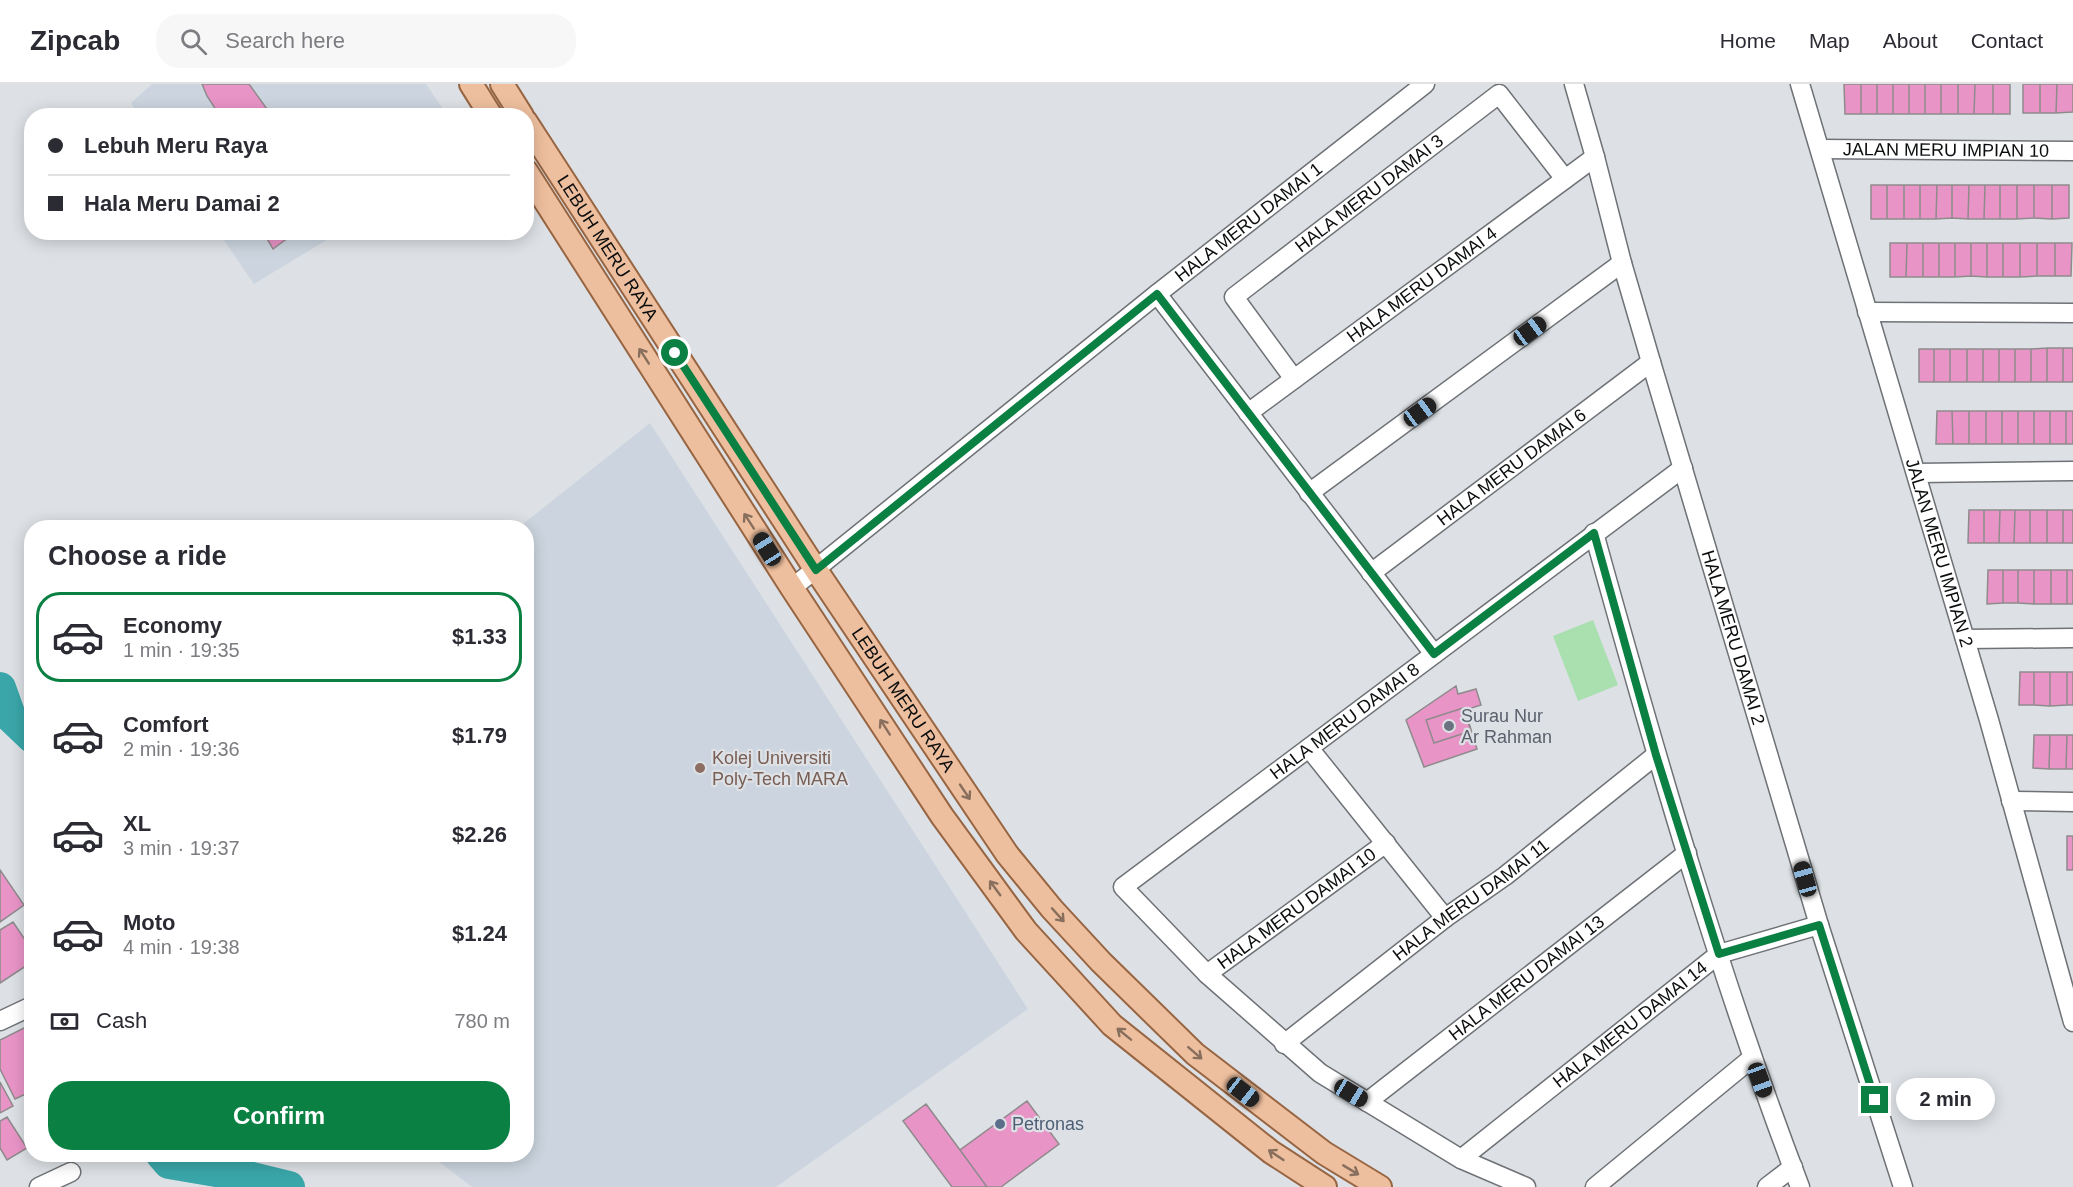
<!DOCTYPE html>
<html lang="en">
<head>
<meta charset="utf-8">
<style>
	body { margin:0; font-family:Arial,sans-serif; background:#f7f7f7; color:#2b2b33; height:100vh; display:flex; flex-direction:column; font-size:22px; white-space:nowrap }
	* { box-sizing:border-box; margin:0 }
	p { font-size:20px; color:#7c7c81 }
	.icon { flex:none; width:33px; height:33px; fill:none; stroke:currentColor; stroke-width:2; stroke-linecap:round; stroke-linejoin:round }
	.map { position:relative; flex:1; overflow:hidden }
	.sheet { position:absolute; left:24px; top:436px; width:510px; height:642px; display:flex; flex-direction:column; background:#fff; border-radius:24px; box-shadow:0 3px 15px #0003 }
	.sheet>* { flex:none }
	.guide { position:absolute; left:24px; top:24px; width:510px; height:132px; border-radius:24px; box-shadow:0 3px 15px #0003; display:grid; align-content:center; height:132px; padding:0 24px; background:#fff }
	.end { position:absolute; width:27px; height:27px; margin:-14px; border:8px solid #0b8043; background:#fff; box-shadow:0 0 0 3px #fff }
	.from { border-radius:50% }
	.bubble { position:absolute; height:42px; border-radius:21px; background:#fff; box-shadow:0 3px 15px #0003; font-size:20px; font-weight:600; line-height:42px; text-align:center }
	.car { position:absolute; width:18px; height:36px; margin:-18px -9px; border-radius:8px; box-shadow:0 0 4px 2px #0007; background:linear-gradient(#222 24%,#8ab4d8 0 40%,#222 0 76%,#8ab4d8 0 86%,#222 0) }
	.guide b { display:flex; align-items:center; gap:21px; height:57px; font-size:22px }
	.guide b+b { border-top:2px solid #e1e1e2 }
	.guide i { width:15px; height:15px; background:#2b2b33 }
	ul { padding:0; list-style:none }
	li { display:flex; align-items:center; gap:18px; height:90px; margin:0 12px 9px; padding:0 12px; border:3px solid transparent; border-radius:24px }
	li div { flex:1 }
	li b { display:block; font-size:22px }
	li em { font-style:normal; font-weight:600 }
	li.active { border-color:#0b8043 }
	li>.icon { width:54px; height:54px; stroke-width:1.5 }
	h2 { padding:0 24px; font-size:27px; line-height:72px }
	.pay { display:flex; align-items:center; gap:15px; height:66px; padding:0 24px; font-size:22px }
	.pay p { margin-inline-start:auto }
	.primary-button { display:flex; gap:12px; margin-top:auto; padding:12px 24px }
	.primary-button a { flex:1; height:69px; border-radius:24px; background:#0b8043; color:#fff; font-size:24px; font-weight:600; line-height:69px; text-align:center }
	header { display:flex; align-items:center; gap:36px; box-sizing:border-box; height:84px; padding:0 30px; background:#fff; border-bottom:2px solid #e1e1e2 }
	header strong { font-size:28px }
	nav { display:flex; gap:33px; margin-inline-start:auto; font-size:21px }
	.search { width:420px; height:54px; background:#f7f7f7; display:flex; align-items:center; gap:15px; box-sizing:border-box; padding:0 21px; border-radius:24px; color:#7c7c81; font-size:22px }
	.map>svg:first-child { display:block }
</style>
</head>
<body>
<header>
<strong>Zipcab</strong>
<div class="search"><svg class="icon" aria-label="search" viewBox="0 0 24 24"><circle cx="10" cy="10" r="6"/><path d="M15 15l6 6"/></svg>Search here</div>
<nav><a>Home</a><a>Map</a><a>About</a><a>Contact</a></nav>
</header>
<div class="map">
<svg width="2073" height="1103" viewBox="0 0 2073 1103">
	<rect width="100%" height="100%" fill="#dde1e5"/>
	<!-- built -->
	<path fill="#ccd5df" d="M152,0H426L447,31L139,32L131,19Z
		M219,149H338L254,200Z
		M650,339L1028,925L776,1103H472L430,1071H526V444H518Z"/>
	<!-- green -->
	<path fill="#aadfb0" d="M1593,536L1618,601L1578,617L1553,552Z"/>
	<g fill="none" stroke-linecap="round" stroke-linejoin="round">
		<!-- river -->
		<path stroke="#3aa6a9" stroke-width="32" d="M0,604L10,632L32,653
			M162,1071L169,1079L240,1091L289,1103"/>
	</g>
	<!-- building -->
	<path fill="#e994c7" stroke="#8f8a8c" stroke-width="1.5" d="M202,0H249L272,32H220L207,12Z
		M1844,0H1861V30H1845Z
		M1861,0H1877V30H1861Z
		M1877,0H1893V30H1877Z
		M1893,0H1909V30H1893Z
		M1909,0H1925V30H1909Z
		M1925,0H1941V30H1925Z
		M1941,0H1958V30H1941Z
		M1958,0H1975L1974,30H1958Z
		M1975,0H1993V30H1974Z
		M1993,0H2010V30H1993Z
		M2023,0H2040V29H2023Z
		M2040,0H2057L2056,29H2040Z
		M2057,0H2073V28L2056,29Z
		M1871,101H1887V135H1871Z
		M1887,101H1904V135H1887Z
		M1904,101H1920V135H1904Z
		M1920,101H1937L1936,135H1920Z
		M1937,101H1952V134L1936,135Z
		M1952,101H1969L1968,135L1952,134Z
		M1969,101H1985L1984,135H1968Z
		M1985,101H2000V135H1984Z
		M2000,101H2017V135H2000Z
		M2017,101H2034V134L2017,135Z
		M2034,101H2052V135L2034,134Z
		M2052,101H2069V134L2052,135Z
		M263,148H296L273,165Z
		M1890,159H1907L1906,193H1890Z
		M1907,159H1923V193H1906Z
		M1923,159H1939V193H1923Z
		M1939,159H1955V193H1939Z
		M1955,159H1971V192L1955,193Z
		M1971,159H1987V193L1971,192Z
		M1987,159H2003V193H1987Z
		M2003,159H2020V193H2003Z
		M2020,159H2037V192L2020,193Z
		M2037,159H2055V192H2037Z
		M2055,159H2072L2071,192H2055Z
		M2047,264H2063V298H2047Z
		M2047,264V298H2031V265Z
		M2063,264H2073V298H2063Z
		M1919,265H1934V298H1919Z
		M1934,265H1950V298H1934Z
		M1950,265H1967V298H1950Z
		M1967,265H1983V298H1967Z
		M1983,265H1999V298H1983Z
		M1999,265H2015V298H1999Z
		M2015,265H2031V298H2015Z
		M1937,327H1952L1953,360H1936Z
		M1952,327H1969V360H1953Z
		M1969,327H1986V360H1969Z
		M1986,327H2002V360H1986Z
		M2002,327H2018V360H2002Z
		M2018,327H2034V360H2018Z
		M2034,327H2050V360H2034Z
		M2050,327H2066V360H2050Z
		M2066,327H2073V360H2066Z
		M1969,426H1984V459H1968Z
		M1984,426H2000L1999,459H1984Z
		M2000,426H2015L2014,459H1999Z
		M2015,426H2030V459H2014Z
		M2030,426H2047V459H2030Z
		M2047,426H2063V459H2047Z
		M2063,426H2073V459H2063Z
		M1988,486H2003V519L1987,520Z
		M2003,486H2018V519H2003Z
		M2018,486H2034V520L2018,519Z
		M2034,486H2051V520H2034Z
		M2051,486H2067V520H2051Z
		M2067,486H2073V520H2067Z
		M2020,588H2034V621H2019Z
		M2034,588H2050V622L2034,621Z
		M2050,588H2067V621L2050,622Z
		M2067,588H2073V621H2067Z
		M1456,602L1458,610L1476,605L1481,621L1465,626L1477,665L1424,683L1406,636Z
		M1463,624L1471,647L1434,659L1426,636Z
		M2034,651H2050L2049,685L2033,684Z
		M2050,651H2067L2066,685H2049Z
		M2067,651H2073V685H2066Z
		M2067,752H2073V786H2067Z
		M0,786L24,821L0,838Z
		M13,838L32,866V878L0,899V846Z
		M26,943L32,954V1007L15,1015L0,985V956Z
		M0,998L13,1022L0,1029Z
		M1027,1017L1059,1060L1001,1103H987L960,1066Z
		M926,1020L960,1066L987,1103H952L903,1037Z
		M7,1033L27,1064L7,1076L0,1064V1037Z"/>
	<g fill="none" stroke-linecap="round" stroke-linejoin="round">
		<defs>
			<g id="minor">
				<path id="s1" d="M1574,0L1595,73L1622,179L1651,278L1819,841L1903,1103"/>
				<path id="s2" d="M1800,0L1989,636L2073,938"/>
				<path id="s3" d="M1820,65L2073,67"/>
				<path d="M1157,210L1434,570"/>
				<path d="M1867,228L2073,229"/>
				<path id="s4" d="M1294,295L1234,213L1499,10L1565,95"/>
				<path id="s5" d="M1248,329L1595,73"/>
				<path d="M1917,389L2073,387"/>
				<path d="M1309,409L1622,179"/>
				<path d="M1594,449C1655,669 1718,889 1800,1103"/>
				<path id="s6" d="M1371,489L1651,278"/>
				<path id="s7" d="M792,504L1157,210L1425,0"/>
				<path d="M1965,555L2073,554"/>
				<path d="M1309,664L1445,834"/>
				<path d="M2011,717L2073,718"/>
				<path id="s8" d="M1207,890L1386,759"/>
				<path d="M0,937L32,922"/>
				<path id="s9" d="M1284,960L1445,834L1505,792L1656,671"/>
				<path id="s10" d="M1367,1018L1687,769"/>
				<path id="s11" d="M1461,1075L1719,870L1819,841"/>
				<path d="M39,1103L71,1088"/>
				<path id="s12" d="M1526,1103L1461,1075L1320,989L1207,890L1123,803L1683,384"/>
				<path d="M1595,1103L1752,974"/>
				<path d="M1767,1103L1793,1083"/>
			</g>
			<g id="major">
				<path d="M471,0L491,32"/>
				<path d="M502,0L522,32"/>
				<path id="s13" d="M526,38L816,486L1007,770L1052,825L1101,878L1195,970L1324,1069L1380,1103"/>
				<path d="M526,87L792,504L942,732L1026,847L1112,941L1271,1068L1325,1103"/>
			</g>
		</defs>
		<!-- minor casing -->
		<use href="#minor" stroke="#6e7175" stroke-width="21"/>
		<!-- major casing -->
		<use href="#major" stroke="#976542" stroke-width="26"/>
		<!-- minor -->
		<use href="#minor" stroke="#fff" stroke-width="18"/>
		<!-- major -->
		<use href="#major" stroke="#eebf9e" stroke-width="22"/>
	</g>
	<!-- one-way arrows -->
	<defs><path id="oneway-shaft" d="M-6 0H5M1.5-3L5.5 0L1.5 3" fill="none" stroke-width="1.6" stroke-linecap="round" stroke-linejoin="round" transform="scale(1.5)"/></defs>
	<g stroke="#886f5d">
		<use href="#oneway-shaft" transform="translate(644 272) rotate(-123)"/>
		<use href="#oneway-shaft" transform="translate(749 437) rotate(-123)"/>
		<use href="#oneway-shaft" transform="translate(885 643) rotate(-123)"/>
		<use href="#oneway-shaft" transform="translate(965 708) rotate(56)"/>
		<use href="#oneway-shaft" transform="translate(995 804) rotate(-126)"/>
		<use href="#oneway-shaft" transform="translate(1058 831) rotate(48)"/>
		<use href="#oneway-shaft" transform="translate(1124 950) rotate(-141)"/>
		<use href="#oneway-shaft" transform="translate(1195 969) rotate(41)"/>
		<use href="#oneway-shaft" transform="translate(1276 1071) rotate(-146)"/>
		<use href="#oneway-shaft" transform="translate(1351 1086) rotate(31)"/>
	</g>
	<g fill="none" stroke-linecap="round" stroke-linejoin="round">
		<!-- route -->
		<path stroke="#0b8043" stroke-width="8" d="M675,269L816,486L1157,210L1434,570L1594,449L1656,671L1719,870L1819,841L1875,1016"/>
	</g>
	<!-- markers -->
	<circle fill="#6b7280" stroke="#dde1e5" stroke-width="2" cx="1449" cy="642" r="6"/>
	<circle fill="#8d6e63" stroke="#dde1e5" stroke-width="2" cx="700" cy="684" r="6"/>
	<circle fill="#5c6f8a" stroke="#dde1e5" stroke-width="2" cx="1000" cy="1040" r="6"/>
	<g text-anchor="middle" stroke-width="4.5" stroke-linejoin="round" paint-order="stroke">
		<!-- street labels -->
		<g font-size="18" fill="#0b0d0e" stroke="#dde1e5">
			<text dy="6" stroke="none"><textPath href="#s3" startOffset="126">JALAN MERU IMPIAN 10</textPath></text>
			<text dy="6" stroke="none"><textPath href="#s4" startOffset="272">HALA MERU DAMAI 3</textPath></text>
			<text dy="6" stroke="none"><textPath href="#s7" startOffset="585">HALA MERU DAMAI 1</textPath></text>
			<text dy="6" stroke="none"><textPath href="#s13" startOffset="150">LEBUH MERU RAYA</textPath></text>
			<text dy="6" stroke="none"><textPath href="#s5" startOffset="216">HALA MERU DAMAI 4</textPath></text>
			<text dy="6" stroke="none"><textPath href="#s6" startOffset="176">HALA MERU DAMAI 6</textPath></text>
			<text dy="6" stroke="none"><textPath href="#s2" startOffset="489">JALAN MERU IMPIAN 2</textPath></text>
			<text dy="6" stroke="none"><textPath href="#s1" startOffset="576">HALA MERU DAMAI 2</textPath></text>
			<text dy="6" stroke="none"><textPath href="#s13" startOffset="690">LEBUH MERU RAYA</textPath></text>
			<text dy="6" stroke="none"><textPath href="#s12" startOffset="784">HALA MERU DAMAI 8</textPath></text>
			<text dy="6" stroke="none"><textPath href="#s9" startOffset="236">HALA MERU DAMAI 11</textPath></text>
			<text dy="6" stroke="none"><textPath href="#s8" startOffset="111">HALA MERU DAMAI 10</textPath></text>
			<text dy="6" stroke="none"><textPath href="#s10" startOffset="202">HALA MERU DAMAI 13</textPath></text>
			<text dy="6" stroke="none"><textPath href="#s11" startOffset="216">HALA MERU DAMAI 14</textPath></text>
		</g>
		<!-- worship labels -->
		<g font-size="18" fill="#5b616d" stroke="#dde1e5" text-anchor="start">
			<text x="1461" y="638">Surau Nur<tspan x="1461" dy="21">Ar Rahman</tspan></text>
		</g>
		<!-- education labels -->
		<g font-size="18" fill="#785e54" stroke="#dde1e5" text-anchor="start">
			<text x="712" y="680">Kolej Universiti<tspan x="712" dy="21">Poly-Tech MARA</tspan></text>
		</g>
		<!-- service labels -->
		<g font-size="18" fill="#4e5e75" stroke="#dde1e5" text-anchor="start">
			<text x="1012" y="1046">Petronas</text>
		</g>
	</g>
</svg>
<i class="end from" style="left:675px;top:269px"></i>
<i class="end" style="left:1875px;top:1016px"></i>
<div class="bubble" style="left:1896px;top:994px;width:99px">2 min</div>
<i class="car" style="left:1530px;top:247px;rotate:54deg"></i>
<i class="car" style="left:1420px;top:328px;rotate:54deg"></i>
<i class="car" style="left:767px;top:465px;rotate:328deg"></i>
<i class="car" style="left:1805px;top:795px;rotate:344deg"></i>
<i class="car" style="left:1760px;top:996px;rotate:160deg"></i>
<i class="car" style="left:1243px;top:1008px;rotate:128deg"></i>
<i class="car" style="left:1351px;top:1009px;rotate:121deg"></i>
<div class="guide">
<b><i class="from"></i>Lebuh Meru Raya</b>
<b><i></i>Hala Meru Damai 2</b>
</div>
<section class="sheet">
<h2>Choose a ride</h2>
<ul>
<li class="active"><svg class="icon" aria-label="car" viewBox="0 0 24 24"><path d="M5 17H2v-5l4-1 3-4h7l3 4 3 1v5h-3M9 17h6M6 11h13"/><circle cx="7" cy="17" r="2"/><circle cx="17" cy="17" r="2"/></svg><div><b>Economy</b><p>1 min · 19:35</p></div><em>$1.33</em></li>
<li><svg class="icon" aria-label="car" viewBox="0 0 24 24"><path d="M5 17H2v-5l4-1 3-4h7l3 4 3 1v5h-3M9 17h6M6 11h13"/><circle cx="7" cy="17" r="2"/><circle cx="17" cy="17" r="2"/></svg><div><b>Comfort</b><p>2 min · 19:36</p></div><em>$1.79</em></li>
<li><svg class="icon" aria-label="car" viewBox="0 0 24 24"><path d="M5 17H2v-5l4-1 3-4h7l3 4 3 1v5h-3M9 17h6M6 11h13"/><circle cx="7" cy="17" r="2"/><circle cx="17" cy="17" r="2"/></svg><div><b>XL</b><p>3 min · 19:37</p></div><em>$2.26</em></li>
<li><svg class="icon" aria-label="car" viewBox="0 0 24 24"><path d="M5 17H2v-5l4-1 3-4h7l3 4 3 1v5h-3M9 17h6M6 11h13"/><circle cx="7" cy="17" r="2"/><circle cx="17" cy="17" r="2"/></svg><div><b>Moto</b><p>4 min · 19:38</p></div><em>$1.24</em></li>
</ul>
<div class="pay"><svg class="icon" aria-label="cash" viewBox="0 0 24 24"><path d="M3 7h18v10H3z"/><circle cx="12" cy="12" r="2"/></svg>Cash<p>780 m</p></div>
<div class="primary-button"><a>Confirm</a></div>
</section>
</div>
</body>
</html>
